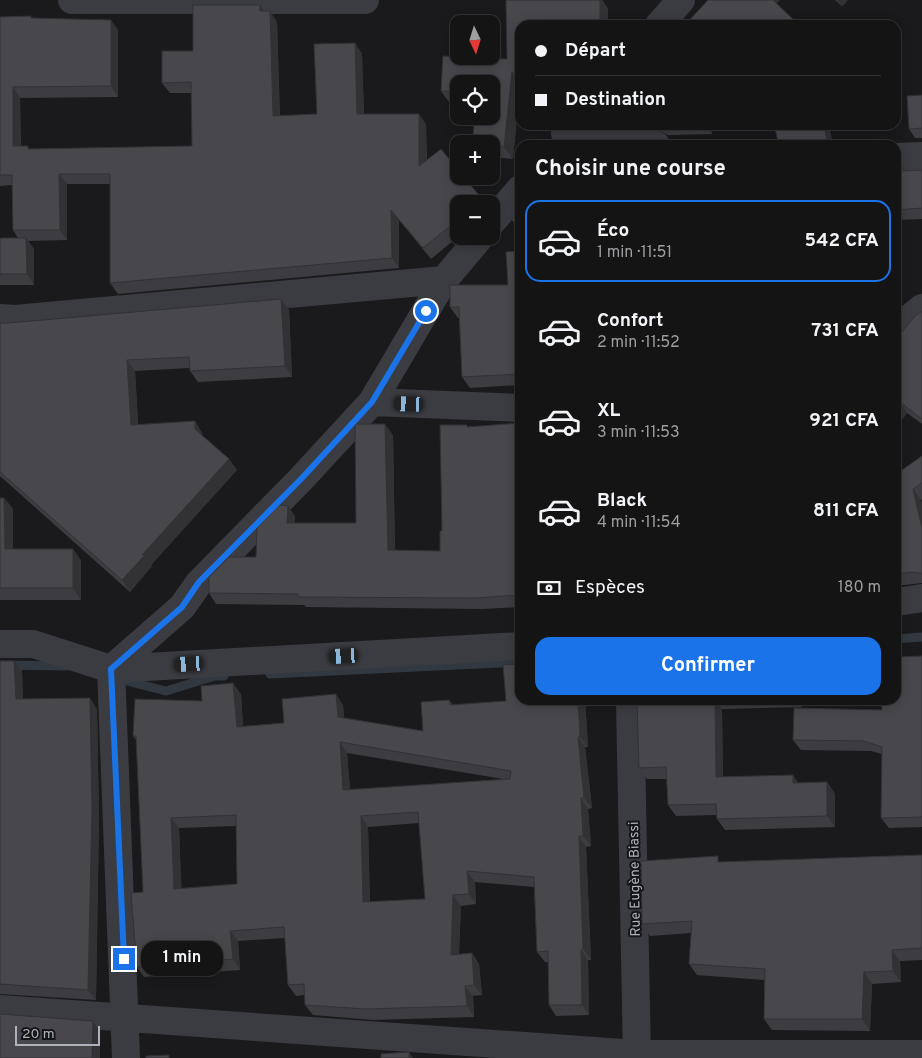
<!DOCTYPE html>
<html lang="fr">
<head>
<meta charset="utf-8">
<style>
	body { margin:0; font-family:Overpass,sans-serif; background:#1d1d1e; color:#f1f3f6; height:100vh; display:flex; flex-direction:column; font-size:19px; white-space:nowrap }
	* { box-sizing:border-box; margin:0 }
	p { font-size:16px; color:#9d9ea0 }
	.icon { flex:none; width:28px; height:28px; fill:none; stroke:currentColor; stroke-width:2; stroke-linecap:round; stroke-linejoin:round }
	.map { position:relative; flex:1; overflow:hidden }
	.sheet { position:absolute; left:515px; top:140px; width:386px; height:565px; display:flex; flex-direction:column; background:#141415; border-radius:15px; box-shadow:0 2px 12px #0003,0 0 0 1px #333334 }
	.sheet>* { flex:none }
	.guide { position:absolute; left:515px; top:20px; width:386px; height:110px; border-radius:15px; box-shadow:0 2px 12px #0003,0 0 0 1px #333334; display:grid; align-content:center; height:110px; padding:0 20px; background:#141415 }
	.needle { width:32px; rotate:176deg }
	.controls { position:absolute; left:450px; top:15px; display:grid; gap:10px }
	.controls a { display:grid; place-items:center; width:50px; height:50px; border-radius:10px; background:#141415; box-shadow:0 2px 12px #0003,0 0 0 1px #333334; font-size:25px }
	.scale { position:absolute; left:15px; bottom:12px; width:85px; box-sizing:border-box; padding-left:5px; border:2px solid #adb1ba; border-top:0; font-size:14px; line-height:18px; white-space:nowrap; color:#adb1ba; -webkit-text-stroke:4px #151517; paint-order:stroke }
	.end { position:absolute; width:22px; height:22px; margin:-11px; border:6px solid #1a73e8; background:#fff; box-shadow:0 0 0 2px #fff }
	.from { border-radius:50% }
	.bubble { position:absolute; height:35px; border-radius:15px; background:#141415; box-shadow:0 2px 12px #0003,0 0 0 1px #333334; font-size:16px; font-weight:700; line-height:35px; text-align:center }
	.car { position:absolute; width:15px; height:30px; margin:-15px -8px; border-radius:6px; box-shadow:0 0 4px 1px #0007; background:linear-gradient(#222 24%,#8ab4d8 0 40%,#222 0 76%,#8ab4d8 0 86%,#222 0) }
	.guide b { display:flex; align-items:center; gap:18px; height:48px; font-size:19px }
	.guide b+b { border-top:1px solid #333334 }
	.guide i { width:12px; height:12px; background:#f1f3f6 }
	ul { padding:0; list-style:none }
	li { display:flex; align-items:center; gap:15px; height:82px; margin:0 10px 8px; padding:0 10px; border:2px solid transparent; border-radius:15px }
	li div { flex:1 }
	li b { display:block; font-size:19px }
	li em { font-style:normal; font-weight:700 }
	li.current { border-color:#1a73e8 }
	li>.icon { width:45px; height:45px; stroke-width:1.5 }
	h2 { padding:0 20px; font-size:22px; line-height:60px }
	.pay { display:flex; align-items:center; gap:12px; height:55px; padding:0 20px; font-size:19px }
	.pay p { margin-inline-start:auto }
	.action { display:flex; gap:10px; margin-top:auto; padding:10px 20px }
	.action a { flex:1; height:58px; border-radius:15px; background:#1a73e8; color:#fff; font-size:20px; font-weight:700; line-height:58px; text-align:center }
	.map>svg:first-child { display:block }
</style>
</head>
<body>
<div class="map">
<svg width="922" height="1058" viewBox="0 0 922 1058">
	<rect width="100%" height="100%" fill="#1a1a1c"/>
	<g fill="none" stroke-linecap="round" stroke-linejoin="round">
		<!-- stream -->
		<path stroke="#31383f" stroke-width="9" d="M896,639L922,637
			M0,665L67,666
			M270,674L520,662
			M119,679L166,691L215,676H224"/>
		<!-- minor -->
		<path stroke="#3b3c41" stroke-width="28" d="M72,0H365
			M659,25L681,0
			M565,134L656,145
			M896,157L922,156
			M491,223L520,189
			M0,318L15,319L444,280
			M896,329L922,308
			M372,402L520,408
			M896,602L922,598
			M0,644H33L111,669L520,646
			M630,700L637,1058
			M0,1009L637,1054H922
			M126,1058L111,669L182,607L199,583L302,478L372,402L444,280L481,236"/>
	</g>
	<!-- wall -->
	<path fill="#3d3d41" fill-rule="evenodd" d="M506,0H602L608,9V25H520V84L513,159L491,157V84H459V103L449,102L441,91L507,59Z
		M835,0H848L842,6Z
		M260,5L264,11L277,22L280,116L317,114L355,43L362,54L364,114L426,124L427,160L478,194L485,204H459V236L431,259L399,220V268L118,294L110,283V184H67V240L28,241L34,249V285H0V238H18L13,230L12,185L0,186V17L32,18L118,30V97L20,98L21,146L31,149L192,146V93H170L162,83L193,51Z
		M922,95V138H915L909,129Z
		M638,125H711L712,134L668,135L658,130L640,127Z
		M896,166H903L906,170H922V219L896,220Z
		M520,212V232L512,220Z
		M520,251V385L470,388L462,377L459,318H458L450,307L508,285Z
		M281,299L289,310L292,377L198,382L190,371V368L135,371L138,425L195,421L202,433L203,436L229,459L237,470L151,565L152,566L130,592L0,476V323H9Z
		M922,312V424L907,413L896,427V339Z
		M520,423V607L482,609L306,607L304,605L216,604L209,593L256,557L295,516V523H356L393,435L395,550L440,551L442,531L468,427Z
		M922,456V499L921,500L922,505V583L896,586V465L902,470Z
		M0,498H4L13,509V549L81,560V600H0Z
		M922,656V827L889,828L881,818L882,754L871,751L801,750L793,740L882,710Z
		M0,661H14L22,671L23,699L97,709L99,819L96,1000L0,994Z
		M241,694L243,726L284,723L343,705L344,718L423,731L449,700L453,705L520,700H585L588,747H585L592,808L588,809L591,846L586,847L591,960H588L589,1015L556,1016L549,1005L548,962H545L537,952L534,887L475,882L476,904L461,906L459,954L472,953L479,964L482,995L473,996L474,1017L373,1020L313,1015L305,1005V995L296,996L288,985L285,938L238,941L240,970L144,977L137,967L143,892L136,740L133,736L202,701ZM347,753L503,779L350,790ZM419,823L425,899L370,902L368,827ZM236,826L237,884L181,889L179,828Z
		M637,700H801L802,707L722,709L723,777L798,783L827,782L835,794V827L725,830L717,819V815L676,816L668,805L667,779H647L639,768Z
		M922,855V960L900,961L901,982L872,984L870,1031L772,1030L764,1019V980L697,975L689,964L691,933L650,936L642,924L722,862Z"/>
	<!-- shaded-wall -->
	<path fill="#323235" d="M600,0H602L608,9V25H600Z
		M772,0H780L775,5Z
		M837,0H848L842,6Z
		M260,5L267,16L260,11Z
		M270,11L277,22L280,127L273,116Z
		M111,20L118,30V97L111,86Z
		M355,43L362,54L364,125L357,114Z
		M512,72L520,83L513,159L504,147Z
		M13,87L20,98L21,157L13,146Z
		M419,114L426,124L427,177L419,166Z
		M705,125H711L712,134Z
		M824,125H829L833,145H828Z
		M59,174L67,184V240L60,230Z
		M478,194L485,204H473Z
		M391,210L399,220V268L392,258Z
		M26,238L34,249V285L27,274Z
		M281,299L289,310L292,377L285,366Z
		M127,360L135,371L139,436L131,425Z
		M900,402L907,413L896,427V406Z
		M195,421L202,433L203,440L195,429Z
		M385,424L393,435L395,561L388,550Z
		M229,459L237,470L151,565L152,566L130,592L122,580L142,555Z
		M913,489L921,500L922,505V528Z
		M4,498L13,509V561L5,549Z
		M288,506L295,516V533L287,523Z
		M73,549L81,560V600L73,588Z
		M14,661L22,671L23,710L16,699Z
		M233,683L241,694L244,738L237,727Z
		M336,694L343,705L345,727L338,717Z
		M90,698L97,709L99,819L96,1000L88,990Z
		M578,700H585L588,747L580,737Z
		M715,700H716L722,709L723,788L716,777Z
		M797,700H801L802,707Z
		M578,737L585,747L592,808L584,798Z
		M340,742L347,753L351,801L343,790Z
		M793,775L801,787L793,783Z
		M827,782L835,794V827L827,816Z
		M581,798L588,809L591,846L583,836Z
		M361,816L368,827L370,913L363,902Z
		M171,818L179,828L182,900L174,889Z
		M579,836L586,847L591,960L583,949Z
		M467,871L475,882L476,904L469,894Z
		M453,895L461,906L458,966L451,955Z
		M230,931L238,941L240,970L233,959Z
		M581,950L588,960L589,1015L582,1005Z
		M892,950L900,961L901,982L893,971Z
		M472,953L479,964L482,995L474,985Z
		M864,972L872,984L870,1031L862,1019Z
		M465,986L473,996L474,1017L467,1006Z
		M93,1021L100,1032V1058H92Z
		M409,1052L413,1058H409Z"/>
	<!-- building -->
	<path fill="#47474c" stroke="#323235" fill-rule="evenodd" d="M506,0H600V25H520V80L512,72L504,147L491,146V144H472L475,116H491V84H459V92L441,91L443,56L507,59Z
		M708,0H773L799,25H685Z
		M193,5H260V11H270L273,116L317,114L314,44L355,43L357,114H419V166L441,149L459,171V176H463L478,194L473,204H459V219L423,248L391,210L392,258L110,283V174H59L60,230H13L12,175H0V17L31,16V18L111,20V86L13,87V146H28V149L192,146L191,82L162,83V51H193Z
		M922,95V128L909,129L907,96Z
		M774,125H824L828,145H779Z
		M896,166H903V171L922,170V208L896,210Z
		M520,212V228L512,220Z
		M0,238H26L27,274H0Z
		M520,251V374L462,377L459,307H450V285H508L506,252Z
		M281,299L285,366L190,371L189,357L127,360L131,425L195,421V429L229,459L142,555H145L122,580L0,472V323H9Z
		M921,312H922V419L900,402L896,406V339L914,317Z
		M520,423V595L474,598L298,597V594L209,593V577L229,557H256L257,528L279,505L288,506L287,523H356L355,424H385L388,550L440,551V531H442L440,425H467V427Z
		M922,456V483L913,489L922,528V574L920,573L912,572L896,574V465L902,470Z
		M0,498H4L5,549H73V588H0Z
		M922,656V817L881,818L882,747L864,741L793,740L794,708L882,710L881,700H896V657Z
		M0,661H14L16,699L90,698L92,809L88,990L0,984Z
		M520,664V700H578L580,737H578L584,798H581L583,836H579L583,949L581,950L582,1005H549L548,951L537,952L534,877L467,871L469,894L453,895L451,955L472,953L474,985L465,986L467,1006L366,1009L305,1005L304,984L288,985L284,927L230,931L233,959L137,967L131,893L143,892L136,736H133L135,699L202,701L201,686L233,683L237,727L284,723L282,699L336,694L338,717L423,731L421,702L449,700L450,705L506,701L503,665ZM340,742L511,771L510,779L343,790ZM418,812L425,899L363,902L361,816ZM236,815L237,884L174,889L171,818Z
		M637,700H715L716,777L793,775V783L827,782V816L717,819L716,804L668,805L666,767L639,768Z
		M922,855V948L892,950L893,971L864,972L862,1019H764L765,969L689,964L692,921L642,924L641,861L718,856V862Z
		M0,1014L93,1021L92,1058H0Z
		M409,1052V1058H381V1054Z
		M169,1055V1058H146V1056Z"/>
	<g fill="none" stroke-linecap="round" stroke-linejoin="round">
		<!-- route -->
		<path stroke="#1a73e8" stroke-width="6" d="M124,959L111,669L182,607L199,582L302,478L372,402L426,311"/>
	</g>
	<g text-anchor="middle" stroke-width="4" stroke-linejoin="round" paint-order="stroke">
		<!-- street labels -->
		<g font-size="14" fill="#adb1ba" stroke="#151517">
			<text transform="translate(634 879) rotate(-91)" y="5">Rue Eugène Biassi</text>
		</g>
	</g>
</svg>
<div class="controls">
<a><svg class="needle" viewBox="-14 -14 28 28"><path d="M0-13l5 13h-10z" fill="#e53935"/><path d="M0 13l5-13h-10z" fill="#9d9ea0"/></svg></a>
<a><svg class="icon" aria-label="locate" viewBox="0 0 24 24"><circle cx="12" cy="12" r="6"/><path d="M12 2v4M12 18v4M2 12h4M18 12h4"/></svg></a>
<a>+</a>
<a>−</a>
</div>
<div class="scale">20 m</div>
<i class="end from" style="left:426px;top:311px"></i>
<i class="end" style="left:124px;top:959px"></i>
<div class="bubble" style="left:141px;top:941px;width:82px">1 min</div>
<i class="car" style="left:409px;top:404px;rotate:272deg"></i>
<i class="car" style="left:344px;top:656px;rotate:267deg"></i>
<i class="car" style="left:189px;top:664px;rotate:267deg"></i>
<div class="guide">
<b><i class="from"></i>Départ</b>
<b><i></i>Destination</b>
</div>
<section class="sheet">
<h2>Choisir une course</h2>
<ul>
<li class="current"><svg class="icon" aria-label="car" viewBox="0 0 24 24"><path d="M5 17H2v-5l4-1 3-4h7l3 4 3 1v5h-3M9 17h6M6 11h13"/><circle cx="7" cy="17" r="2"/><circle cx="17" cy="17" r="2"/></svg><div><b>Éco</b><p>1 min · 11:51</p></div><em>542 CFA</em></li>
<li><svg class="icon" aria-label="car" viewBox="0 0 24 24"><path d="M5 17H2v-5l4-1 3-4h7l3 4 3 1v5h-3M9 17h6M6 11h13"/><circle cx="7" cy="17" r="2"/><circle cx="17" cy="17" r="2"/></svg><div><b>Confort</b><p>2 min · 11:52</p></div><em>731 CFA</em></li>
<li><svg class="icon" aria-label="car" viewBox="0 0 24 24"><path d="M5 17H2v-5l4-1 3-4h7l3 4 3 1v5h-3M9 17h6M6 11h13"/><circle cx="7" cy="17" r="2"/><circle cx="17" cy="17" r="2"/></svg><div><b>XL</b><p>3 min · 11:53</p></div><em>921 CFA</em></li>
<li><svg class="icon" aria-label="car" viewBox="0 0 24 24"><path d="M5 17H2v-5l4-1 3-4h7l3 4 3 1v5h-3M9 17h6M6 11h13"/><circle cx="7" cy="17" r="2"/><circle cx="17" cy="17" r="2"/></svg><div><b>Black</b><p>4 min · 11:54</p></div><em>811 CFA</em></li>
</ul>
<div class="pay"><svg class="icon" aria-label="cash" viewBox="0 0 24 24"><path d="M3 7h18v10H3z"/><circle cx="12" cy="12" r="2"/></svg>Espèces<p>180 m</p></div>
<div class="action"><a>Confirmer</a></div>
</section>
</div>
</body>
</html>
